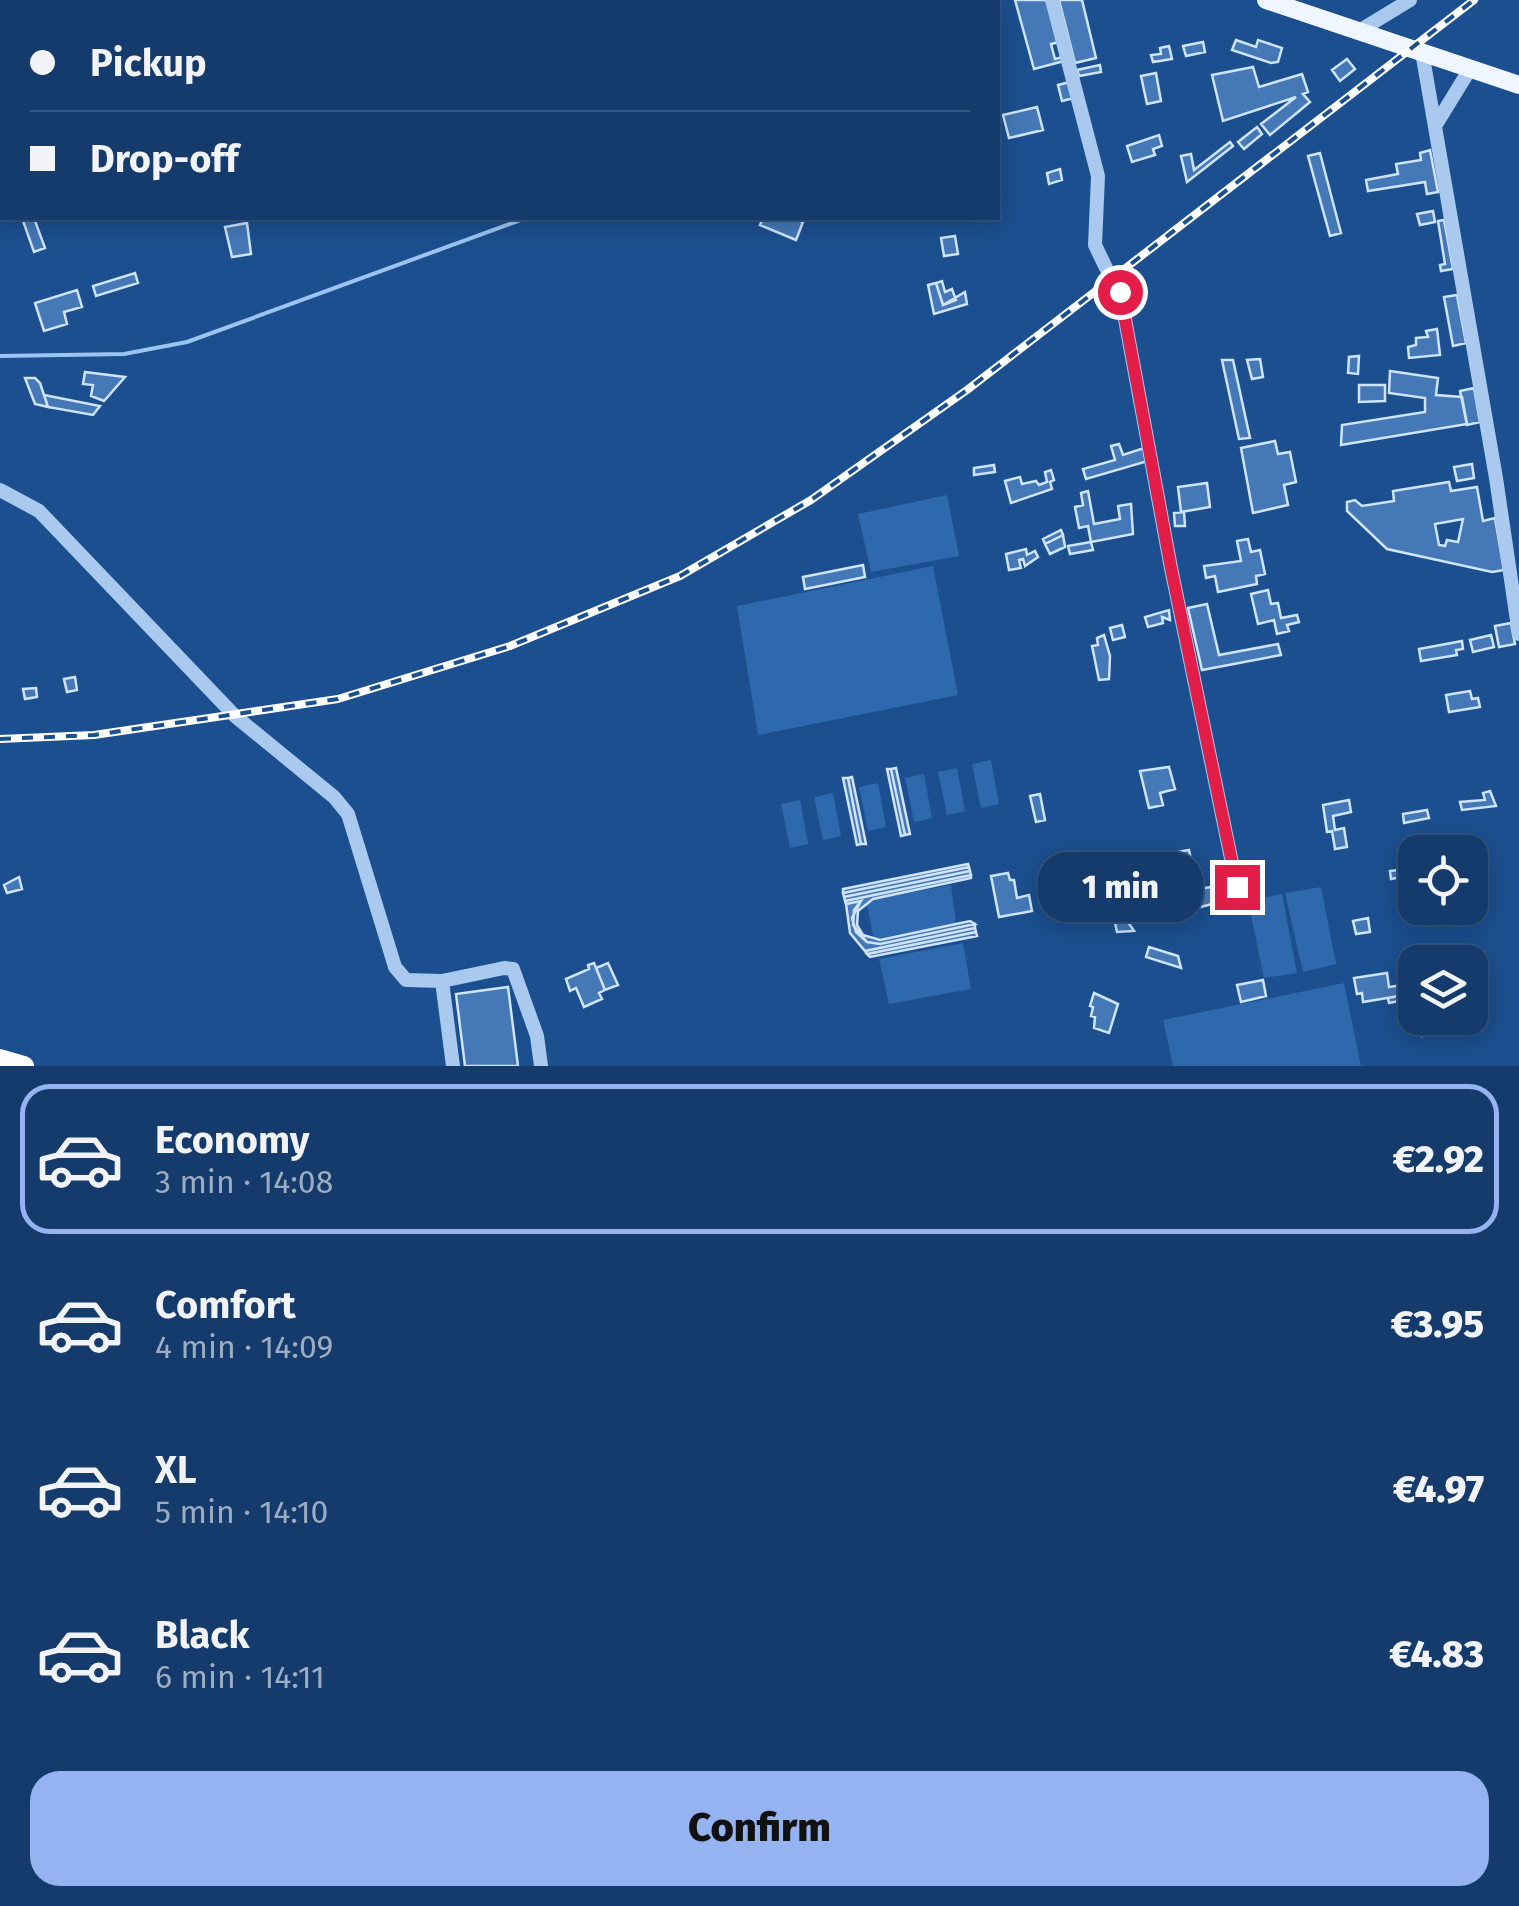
<!DOCTYPE html>
<html lang="en">
<head>
<meta charset="utf-8">
<style>
	body { margin:0; font-family:"Fira Sans",sans-serif; background:#1d4271; color:#f1f3f6; height:100vh; display:flex; flex-direction:column; font-size:38px; white-space:nowrap }
	* { box-sizing:border-box; margin:0 }
	p { font-size:32px; color:#9dadc1 }
	.icon { flex:none; width:55px; height:55px; fill:none; stroke:currentColor; stroke-width:2; stroke-linecap:round; stroke-linejoin:round }
	.map { position:relative; height:1066px; overflow:hidden }
	.side { display:flex; flex-direction:column; background:#143b6b; flex:1 }
	.side>* { flex:none }
	.banner { position:absolute; left:0px; top:0px; width:1000px; height:220px; box-shadow:0 5px 25px #0003,0 0 0 2px #33557e; display:grid; align-content:center; height:220px; padding:0 30px; background:#143b6b }
	.buttons { position:absolute; left:1398px; top:835px; display:grid; gap:20px }
	.buttons a { display:grid; place-items:center; width:90px; height:90px; border-radius:20px; background:#143b6b; box-shadow:0 5px 25px #0003,0 0 0 2px #33557e; font-size:50px }
	.end { position:absolute; width:45px; height:45px; margin:-22px; border:12px solid #e11d48; background:#fff; box-shadow:0 0 0 5px #fff }
	.from { border-radius:50% }
	.bubble { position:absolute; height:70px; border-radius:30px; background:#143b6b; box-shadow:0 5px 25px #0003,0 0 0 2px #33557e; font-size:32px; font-weight:800; line-height:70px; text-align:center }
	.banner b { display:flex; align-items:center; gap:35px; height:95px; font-size:38px }
	.banner b+b { border-top:2px solid #33557e }
	.banner i { width:25px; height:25px; background:#f1f3f6 }
	ul { padding:18px 0 0; list-style:none }
	li { display:flex; align-items:center; gap:30px; height:150px; margin:0 20px 15px; padding:0 10px; border:5px solid transparent; border-radius:30px }
	li div { flex:1 }
	li b { display:block; font-size:38px }
	li em { font-style:normal; font-weight:800 }
	li.active { border-color:#95b2f1 }
	li>.icon { width:90px; height:90px; stroke-width:1.5 }
	.cta { display:flex; gap:20px; margin-top:auto; padding:20px 30px }
	.cta a { flex:1; height:115px; border-radius:30px; background:#95b2f1; color:#111; font-size:40px; font-weight:800; line-height:115px; text-align:center }
	.map>svg:first-child { display:block }
</style>
</head>
<body>
<div class="map">
<svg width="1519" height="1066" viewBox="0 0 1519 1066">
	<rect width="100%" height="100%" fill="#1b4f8f"/>
	<!-- green -->
	<path fill="#2e69ad" d="M947,495L959,556L871,572L858,514Z
		M933,566L958,695L758,735L737,606Z
		M991,760L999,804L981,808L972,764Z
		M957,768L965,811L947,815L938,772Z
		M924,774L932,818L914,822L905,778Z
		M878,783L886,827L868,831L859,787Z
		M833,793L841,836L823,840L814,797Z
		M800,800L808,844L790,848L781,804Z
		M951,885L956,924L874,939L866,901Z
		M1321,887L1336,964L1303,972L1285,893Z
		M1282,894L1297,973L1264,978L1248,901Z
		M963,943L971,989L889,1004L879,959Z
		M1344,983L1361,1066H1173L1163,1020Z"/>
	<g fill="none" stroke-linecap="round" stroke-linejoin="round">
		<!-- stream -->
		<path stroke="#9cc4f0" stroke-width="4" d="M743,2L745,0
			M0,356L124,354L187,342L526,218"/>
	</g>
	<!-- building -->
	<path fill="#4478b7" stroke="#cfe3fa" stroke-width="2.5" fill-rule="evenodd" d="M1015,0H1048L1059,42L1051,44L1055,59L1063,57L1064,61L1034,69Z
		M1059,0H1082L1096,58L1075,63Z
		M1236,40L1256,47L1258,40L1282,48L1278,62L1271,63L1232,50Z
		M1203,42L1205,52L1186,56L1183,46Z
		M1169,46L1172,59L1153,62L1151,55L1161,54L1160,48Z
		M1347,59L1355,69L1340,81L1332,70Z
		M1100,65L1101,72L1079,76L1077,70Z
		M1253,67L1259,87L1302,74L1308,92L1303,94L1310,102L1270,135L1261,124L1296,97L1223,121L1212,75Z
		M1156,73L1161,101L1147,104L1141,76Z
		M1070,82L1074,98L1062,101L1058,85Z
		M1037,107L1043,130L1009,138L1003,115Z
		M1257,127L1262,134L1244,149L1238,142Z
		M1159,135L1162,146L1153,149L1155,155L1132,162L1127,146Z
		M1230,142L1233,146L1187,182L1181,156L1191,154L1194,170Z
		M1430,150L1438,192L1427,194L1425,182L1368,191L1366,180L1398,174L1396,164L1421,160L1420,153Z
		M1320,153L1341,233L1330,236L1308,156Z
		M1060,169L1062,180L1049,184L1047,173Z
		M1433,211L1435,222L1420,225L1417,214Z
		M22,218H34L45,248L34,252Z
		M763,218H793L803,222L796,240L760,225Z
		M1444,220L1453,269L1441,271L1440,265L1445,264L1438,221Z
		M247,223L251,254L232,257L225,227Z
		M955,236L958,254L944,256L941,238Z
		M135,273L138,283L96,296L93,286Z
		M942,281L945,292L952,289L956,300L943,305L936,283Z
		M936,283L943,305L965,292L967,304L934,314L928,285Z
		M77,290L82,307L64,312L67,324L44,331L35,303Z
		M1457,295L1466,343L1453,346L1444,297Z
		M1437,329L1440,355L1409,358L1408,347L1416,345V338L1428,337L1426,331Z
		M1359,356L1358,374L1348,373L1349,357Z
		M1260,359L1263,377L1252,379L1247,360Z
		M1222,360H1233L1250,438L1239,439Z
		M1390,371L1438,378L1436,395L1462,397L1467,424L1341,445L1342,425L1425,412V398L1389,393Z
		M85,372L125,377L104,401L91,396L93,385L83,384Z
		M25,378H35L40,383L48,407L35,404Z
		M1359,385H1385V401L1359,402Z
		M1474,388L1480,422L1467,425L1460,391Z
		M44,395L100,406L93,415L48,407Z
		M1275,441L1278,454L1290,452L1296,482L1284,485L1288,505L1253,513L1241,448Z
		M1119,444L1123,455L1144,448L1148,461L1086,479L1083,469L1115,460L1111,446Z
		M1472,464L1474,478L1457,481L1454,467Z
		M994,465L995,472L974,475V468Z
		M1051,470L1054,480L1050,482L1052,489L1011,503L1005,481L1020,477L1022,484L1036,481L1039,485L1047,482L1045,472Z
		M1449,482L1451,491L1477,487L1483,521L1495,518L1504,570L1492,572L1387,549L1347,511V502L1355,500L1362,506L1394,501L1393,491ZM1463,519L1458,542L1447,540L1445,546L1439,545L1435,524Z
		M1207,483L1210,507L1181,512L1178,487Z
		M1088,491L1094,524L1120,519L1118,506L1131,504L1133,534L1091,542L1088,526L1079,528L1075,507L1083,505L1081,493Z
		M1184,512L1185,526H1175L1174,513Z
		M1061,530L1063,535L1045,544L1043,539Z
		M1063,535L1065,547L1050,554L1045,544Z
		M1248,539L1251,552L1260,550L1265,574L1256,576L1257,584L1218,592L1215,576L1206,578L1204,566L1241,561L1237,541Z
		M1091,542L1093,550L1070,554L1068,546Z
		M1026,549L1027,555L1035,551L1038,557L1025,566L1023,559L1019,560L1021,568L1009,570L1006,554Z
		M863,565L865,577L805,589L803,577Z
		M1268,590L1271,604L1278,603L1281,618L1297,615L1299,622L1287,625L1289,631L1277,634L1274,620L1258,624L1251,594Z
		M1207,604L1219,655L1278,644L1281,655L1202,670L1188,608Z
		M1169,610L1170,620L1162,617L1163,623L1148,627L1145,617Z
		M1511,623L1515,644L1499,647L1495,626Z
		M1122,625L1125,637L1113,640L1110,628Z
		M1104,635L1110,656L1109,679L1099,680L1092,646L1098,645L1097,638Z
		M1491,635L1494,647L1473,652L1470,640Z
		M1462,641L1463,649L1456,650L1457,655L1421,661L1419,649Z
		M75,677L77,690L67,692L64,679Z
		M36,688L37,697L25,699L23,689Z
		M1470,691L1472,699L1478,698L1480,707L1449,712L1446,695Z
		M1169,767L1175,789L1160,793L1163,805L1149,808L1140,771Z
		M896,768L910,834L905,835L891,769Z
		M887,769H891L905,835L901,836Z
		M852,777L866,844H861L848,778Z
		M843,778H848L861,844L857,845Z
		M1490,791L1496,806L1462,810L1460,802L1485,800L1483,793Z
		M1040,794L1045,820L1036,822L1030,796Z
		M1349,800L1351,812L1333,816L1335,830L1344,828L1347,847L1335,849L1332,831L1327,832L1323,805Z
		M1427,810L1429,818L1404,823L1403,814Z
		M1189,850L1193,870L1189,871L1186,856L1178,857L1177,852Z
		M1186,856L1189,871L1168,874L1165,860Z
		M968,864L969,867L843,893V889Z
		M969,867L970,871L844,897L843,893Z
		M1406,869L1407,876L1391,879L1390,871Z
		M970,871L971,875L845,901L844,897Z
		M1008,873L1010,880H1014L1017,898L1029,895L1032,911L999,917L991,876Z
		M971,875V878L873,899L858,911L857,925L863,935L880,940L970,921L975,924L880,944L867,942L856,932L852,918L861,901L846,904L845,901Z
		M1186,876L1189,893L1183,894L1185,908L1173,910L1167,880Z
		M19,877L22,889L7,893L4,885Z
		M1062,885L1064,894L1050,897L1048,888Z
		M1211,887L1216,903L1189,910V891Z
		M861,901L854,910L853,925L867,942L880,944L975,924V928L865,951L850,933L846,904Z
		M1120,912L1121,920L1126,919L1134,931L1117,932L1113,914Z
		M1368,918L1370,932L1356,934L1353,921Z
		M975,928L976,932L867,954L865,951Z
		M976,932L977,936L870,957L867,954Z
		M1149,947L1178,956L1181,968L1146,957Z
		M1440,950L1443,962H1432L1430,952Z
		M594,963L605,990L599,993L602,999L584,1007L576,988L570,991L566,979L589,969L588,965Z
		M608,963L618,985L605,990L596,968Z
		M1387,973L1389,987L1403,985L1405,995L1363,1002L1362,993L1357,994L1354,978Z
		M1263,980L1266,996L1241,1002L1237,985Z
		M508,987L518,1066H465L456,994Z
		M1094,993L1118,1004L1109,1033L1094,1028L1095,1017L1091,1016L1093,1007L1090,1006Z
		M1415,993V1004L1400,1007L1399,1001L1389,1003L1388,998Z
		M1419,1018H1430L1432,1034L1422,1036Z"/>
	<g fill="none" stroke-linecap="round" stroke-linejoin="round">
		<!-- minor-tunnel -->
		<path stroke="#3d69a0" stroke-width="14" stroke-dasharray="14 7" stroke-linecap="butt" d="M1106,268L1120,292"/>
		<!-- path -->
		<path stroke="#a9c9ee" stroke-width="2.5" stroke-dasharray="5 8" stroke-linecap="butt" d="M237,2L238,0"/>
		<!-- minor -->
		<path stroke="#a9c9ee" stroke-width="14" d="M1052,0L1098,176L1095,245L1106,268
			M1359,31L1410,0
			M1422,52L1496,478L1519,634
			M1435,126L1470,69
			M1120,292L1171,568L1237,887
			M0,490L39,511L235,716L334,797L348,814L395,967L406,980L442,981L504,968L513,969L537,1036L541,1066
			M442,981L453,1066"/>
		<!-- major -->
		<path stroke="#f0f6ff" stroke-width="18" d="M1266,0L1519,85"/>
		<!-- highway -->
		<path stroke="#fff" stroke-width="20" d="M0,1059L24,1066"/>
		<defs>
			<path id="rail" d="M0,739L94,735L338,699L510,646L680,576L811,500L967,390L1474,0"/>
		</defs>
		<!-- rail casing -->
		<use href="#rail" stroke="#fff" stroke-width="8"/>
		<!-- rail -->
		<use href="#rail" stroke="#1b4f8f" stroke-width="4" stroke-dasharray="11" stroke-linecap="butt"/>
	</g>
	<g fill="none" stroke-linecap="round" stroke-linejoin="round">
		<!-- route -->
		<path stroke="#e11d48" stroke-width="12" d="M1120,292L1171,568L1237,887"/>
	</g>
</svg>
<div class="buttons">
<a><svg class="icon" aria-label="locate" viewBox="0 0 24 24"><circle cx="12" cy="12" r="6"/><path d="M12 2v4M12 18v4M2 12h4M18 12h4"/></svg></a>
<a><svg class="icon" aria-label="layers" viewBox="0 0 24 24"><path d="M12 4l9 5-9 5-9-5zM3 14l9 5 9-5"/></svg></a>
</div>
<i class="end from" style="left:1120px;top:292px"></i>
<i class="end" style="left:1237px;top:887px"></i>
<div class="bubble" style="left:1038px;top:852px;width:165px">1 min</div>
<div class="banner">
<b><i class="from"></i>Pickup</b>
<b><i></i>Drop-off</b>
</div>
</div>
<section class="side">
<ul>
<li class="active"><svg class="icon" aria-label="car" viewBox="0 0 24 24"><path d="M5 17H2v-5l4-1 3-4h7l3 4 3 1v5h-3M9 17h6M6 11h13"/><circle cx="7" cy="17" r="2"/><circle cx="17" cy="17" r="2"/></svg><div><b>Economy</b><p>3 min · 14:08</p></div><em>€2.92</em></li>
<li><svg class="icon" aria-label="car" viewBox="0 0 24 24"><path d="M5 17H2v-5l4-1 3-4h7l3 4 3 1v5h-3M9 17h6M6 11h13"/><circle cx="7" cy="17" r="2"/><circle cx="17" cy="17" r="2"/></svg><div><b>Comfort</b><p>4 min · 14:09</p></div><em>€3.95</em></li>
<li><svg class="icon" aria-label="car" viewBox="0 0 24 24"><path d="M5 17H2v-5l4-1 3-4h7l3 4 3 1v5h-3M9 17h6M6 11h13"/><circle cx="7" cy="17" r="2"/><circle cx="17" cy="17" r="2"/></svg><div><b>XL</b><p>5 min · 14:10</p></div><em>€4.97</em></li>
<li><svg class="icon" aria-label="car" viewBox="0 0 24 24"><path d="M5 17H2v-5l4-1 3-4h7l3 4 3 1v5h-3M9 17h6M6 11h13"/><circle cx="7" cy="17" r="2"/><circle cx="17" cy="17" r="2"/></svg><div><b>Black</b><p>6 min · 14:11</p></div><em>€4.83</em></li>
</ul>
<div class="cta"><a>Confirm</a></div>
</section>
</body>
</html>
